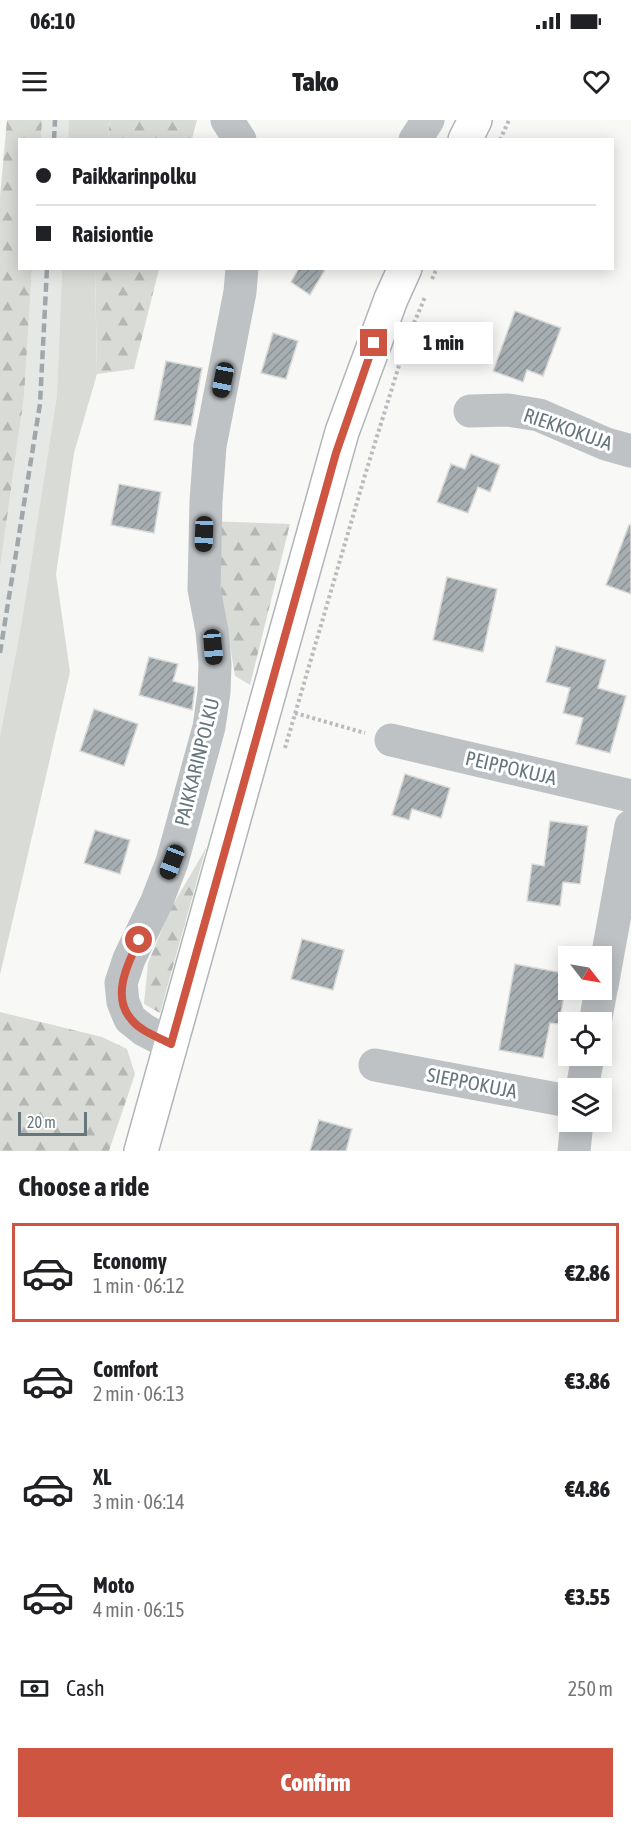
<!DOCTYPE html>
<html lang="en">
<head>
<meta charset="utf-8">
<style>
	body { margin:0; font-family:"Asap Condensed",sans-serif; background:#f2f2f2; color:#202124; height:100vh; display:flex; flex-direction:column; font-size:22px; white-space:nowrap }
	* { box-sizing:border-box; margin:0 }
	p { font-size:20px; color:#757577 }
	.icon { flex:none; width:33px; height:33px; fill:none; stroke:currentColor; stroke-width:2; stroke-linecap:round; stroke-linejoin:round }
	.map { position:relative; height:1031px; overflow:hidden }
	.drawer { display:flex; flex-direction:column; background:#fff; flex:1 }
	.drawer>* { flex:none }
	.banner { position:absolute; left:18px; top:18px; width:596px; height:132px; border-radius:0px; box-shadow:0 3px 15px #0003; display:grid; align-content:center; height:132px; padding:0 18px; background:#fff }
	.needle { width:39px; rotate:121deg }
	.fabs { position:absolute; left:558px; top:826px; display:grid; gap:12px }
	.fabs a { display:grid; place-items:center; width:54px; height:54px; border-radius:0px; background:#fff; box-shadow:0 3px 15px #0003; font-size:30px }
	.scale { position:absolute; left:18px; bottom:15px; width:69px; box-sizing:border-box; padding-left:6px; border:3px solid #66767d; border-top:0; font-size:16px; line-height:21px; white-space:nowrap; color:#66767d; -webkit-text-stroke:4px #fff; paint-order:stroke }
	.end { position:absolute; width:27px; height:27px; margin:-14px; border:8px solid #cd5541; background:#fff; box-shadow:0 0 0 3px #fff }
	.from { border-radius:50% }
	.bubble { position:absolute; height:42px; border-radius:0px; background:#fff; box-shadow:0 3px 15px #0003; font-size:20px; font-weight:800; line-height:42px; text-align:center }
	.car { position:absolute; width:18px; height:36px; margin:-18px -9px; border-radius:8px; box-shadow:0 0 4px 2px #0007; background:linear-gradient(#222 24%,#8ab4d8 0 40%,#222 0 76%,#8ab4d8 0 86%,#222 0) }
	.banner b { display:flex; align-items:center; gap:21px; height:57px; font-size:22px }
	.banner b+b { border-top:2px solid #e0e0e0 }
	.banner i { width:15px; height:15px; background:#202124 }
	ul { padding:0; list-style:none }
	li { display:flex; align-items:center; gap:18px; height:99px; margin:0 12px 9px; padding:0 6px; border:3px solid transparent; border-radius:0px }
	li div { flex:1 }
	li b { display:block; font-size:22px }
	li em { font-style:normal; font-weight:800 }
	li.on { border-color:#cd5541 }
	li>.icon { width:54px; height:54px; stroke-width:1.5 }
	h2 { padding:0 18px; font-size:27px; line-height:72px }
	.pay { display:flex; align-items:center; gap:15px; height:66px; padding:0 18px; font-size:22px }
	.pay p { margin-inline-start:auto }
	.button { display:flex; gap:12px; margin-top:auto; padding:12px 18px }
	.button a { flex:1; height:69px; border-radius:0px; background:#cd5541; color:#fff; font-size:24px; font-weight:800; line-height:69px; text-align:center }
	.status { display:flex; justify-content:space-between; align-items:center; height:42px; padding:0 30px; background:#fff; direction:ltr }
	.status svg { height:16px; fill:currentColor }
	header { display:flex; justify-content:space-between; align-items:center; height:78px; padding:0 18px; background:#fff; font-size:27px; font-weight:800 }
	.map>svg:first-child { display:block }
</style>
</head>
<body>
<div class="status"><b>06:10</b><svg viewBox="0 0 49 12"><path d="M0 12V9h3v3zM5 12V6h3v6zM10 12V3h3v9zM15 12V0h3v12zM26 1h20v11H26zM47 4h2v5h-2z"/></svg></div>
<header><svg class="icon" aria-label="menu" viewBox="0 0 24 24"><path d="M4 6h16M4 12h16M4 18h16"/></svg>Tako<svg class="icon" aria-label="heart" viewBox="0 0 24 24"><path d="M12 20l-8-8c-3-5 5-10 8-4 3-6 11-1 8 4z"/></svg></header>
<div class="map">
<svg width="631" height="1031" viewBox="0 0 631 1031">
	<defs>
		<pattern id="forest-firs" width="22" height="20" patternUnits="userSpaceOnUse" patternTransform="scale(1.5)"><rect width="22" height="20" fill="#d9dcd6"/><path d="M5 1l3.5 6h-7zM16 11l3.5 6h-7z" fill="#b4b7b3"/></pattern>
		<pattern id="building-hatch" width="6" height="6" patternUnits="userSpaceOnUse" patternTransform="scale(1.5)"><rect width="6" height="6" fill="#a6aeb2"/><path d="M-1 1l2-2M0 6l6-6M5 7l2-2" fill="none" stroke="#8b9296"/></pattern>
	</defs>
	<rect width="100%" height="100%" fill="#f8f8f6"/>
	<!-- built -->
	<path fill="#e6e8e6" d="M42,0H69L68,19L41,20Z
		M32,149H62L57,275L21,506L0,616V448L24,277Z"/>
	<!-- green -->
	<path fill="#d9dcd6" d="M69,0H110L108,19L68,20Z
		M62,149H95L97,254L74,333L56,454L70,552L0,855V616L21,506L57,275Z"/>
	<!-- forest -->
	<path fill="url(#forest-firs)" d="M7,0H42L41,19L20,20V148L32,149L24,277L0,448V76Z
		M110,0H197L192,19H108Z
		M95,149H159L134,249L97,254Z
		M209,401L290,404L250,565L235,556Z
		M206,728L160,893L144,884L148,843L170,790Z
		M0,892L102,917L127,929L135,954L109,1031H0Z"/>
	<!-- building -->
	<path fill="url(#building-hatch)" stroke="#dadad8" stroke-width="1.5" d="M299,148H326L310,175L291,162Z
		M515,191L561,208L543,256L527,250L523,262L493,251Z
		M273,213L298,221L286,259L261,253Z
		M166,241L202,248L191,306L154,300Z
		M471,334L500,345L490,372L478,367L468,393L437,382L451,344L465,349Z
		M119,364L161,372L154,413L111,405Z
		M629,405H631V474L606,465Z
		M447,457L497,469L483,532L433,520Z
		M556,526L606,540L598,568L626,576L610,633L576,624L583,598L563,593L570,568L546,562Z
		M149,537L178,544L173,561L195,567L192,590L139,575Z
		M94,589L138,604L124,646L80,631Z
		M405,654L450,668L441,698L412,689L409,700L392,695Z
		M550,701L588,706L580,764L563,762L560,786L527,781L532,744L544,746Z
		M95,710L130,720L120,754L84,743Z
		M302,819L344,830L333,870L291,859Z
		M515,844L568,854L559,904L550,903L543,938L499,930Z
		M319,1000L352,1009L346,1031H310Z"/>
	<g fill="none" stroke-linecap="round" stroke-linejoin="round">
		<defs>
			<path id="major" d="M465,20L475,0
				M141,1031L342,312L391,179L405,148"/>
		</defs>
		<!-- major casing -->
		<use href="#major" stroke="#b0b5b8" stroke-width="36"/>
		<!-- path -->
		<path stroke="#b8bcbe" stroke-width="4" stroke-dasharray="3 3" stroke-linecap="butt" d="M500,20L509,0
			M432,159L437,148
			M414,203L425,177
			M295,593L365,613
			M285,628L365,355L402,236"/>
		<!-- minor -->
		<path stroke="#bec2c5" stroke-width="33" d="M227,0L240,20
			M415,20L428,0
			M470,291L508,290L539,295L606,324L631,331
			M391,620L631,676
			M602,866L631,706
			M595,903L601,870
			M171,924L144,910L130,899L123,882L121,863L129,839L157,781L172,742L209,607L214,572L215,544L212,511L204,469L206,381L210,326L240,172L242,148
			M375,945L568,981
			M582,969L588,936
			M574,1031L577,1002"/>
		<!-- major -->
		<use href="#major" stroke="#fff" stroke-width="33"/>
		<!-- rail -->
		<path stroke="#a0a7ab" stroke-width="4.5" stroke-dasharray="9 4.5" stroke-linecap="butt" d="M54,20L55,0
			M0,533L40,284L47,148"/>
	</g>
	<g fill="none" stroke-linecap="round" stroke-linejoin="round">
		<!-- route -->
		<path stroke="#cd5541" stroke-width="8" d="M139,820C128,843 111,876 131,899C140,911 158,917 171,924L336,333L374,223"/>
	</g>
	<g text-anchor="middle" stroke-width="6" stroke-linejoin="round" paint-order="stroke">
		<!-- street labels -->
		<g font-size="20" fill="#66767d" stroke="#fff">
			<text transform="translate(568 309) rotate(19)" y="7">RIEKKOKUJA</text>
			<text transform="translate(197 642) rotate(-76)" y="7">PAIKKARINPOLKU</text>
			<text transform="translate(511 648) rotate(13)" y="7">PEIPPOKUJA</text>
			<text transform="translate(472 963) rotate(11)" y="7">SIEPPOKUJA</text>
		</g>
	</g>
</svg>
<div class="fabs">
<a><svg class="needle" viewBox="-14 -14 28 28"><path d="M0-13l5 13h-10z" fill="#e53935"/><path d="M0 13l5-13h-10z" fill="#757577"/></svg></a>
<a><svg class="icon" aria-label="locate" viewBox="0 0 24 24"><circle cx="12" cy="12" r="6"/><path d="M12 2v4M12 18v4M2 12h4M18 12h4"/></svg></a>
<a><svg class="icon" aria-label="layers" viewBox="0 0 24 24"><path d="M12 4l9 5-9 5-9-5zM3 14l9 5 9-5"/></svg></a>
</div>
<div class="scale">20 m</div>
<i class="end from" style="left:139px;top:820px"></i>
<i class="end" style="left:374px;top:223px"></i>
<div class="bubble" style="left:394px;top:202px;width:99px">1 min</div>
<i class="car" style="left:223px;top:260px;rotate:191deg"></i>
<i class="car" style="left:204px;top:414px;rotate:182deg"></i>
<i class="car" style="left:213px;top:527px;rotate:175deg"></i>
<i class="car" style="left:172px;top:742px;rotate:201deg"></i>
<div class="banner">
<b><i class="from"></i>Paikkarinpolku</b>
<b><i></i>Raisiontie</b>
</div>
</div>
<section class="drawer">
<h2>Choose a ride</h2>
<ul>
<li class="on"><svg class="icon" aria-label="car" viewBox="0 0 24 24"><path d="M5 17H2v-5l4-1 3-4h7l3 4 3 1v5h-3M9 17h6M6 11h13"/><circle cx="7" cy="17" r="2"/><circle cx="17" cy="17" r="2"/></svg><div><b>Economy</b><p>1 min · 06:12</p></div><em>€2.86</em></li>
<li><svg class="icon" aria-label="car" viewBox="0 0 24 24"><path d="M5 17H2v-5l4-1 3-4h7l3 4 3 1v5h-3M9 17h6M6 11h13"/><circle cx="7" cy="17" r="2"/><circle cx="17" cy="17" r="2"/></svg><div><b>Comfort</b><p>2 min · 06:13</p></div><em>€3.86</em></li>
<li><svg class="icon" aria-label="car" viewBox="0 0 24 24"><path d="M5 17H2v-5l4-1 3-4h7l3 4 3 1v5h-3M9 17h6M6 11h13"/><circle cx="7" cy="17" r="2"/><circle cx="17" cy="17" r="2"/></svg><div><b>XL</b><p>3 min · 06:14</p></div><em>€4.86</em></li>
<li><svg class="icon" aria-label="car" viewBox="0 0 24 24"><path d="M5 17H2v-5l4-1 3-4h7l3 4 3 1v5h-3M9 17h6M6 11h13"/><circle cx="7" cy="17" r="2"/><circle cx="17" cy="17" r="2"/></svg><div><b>Moto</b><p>4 min · 06:15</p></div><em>€3.55</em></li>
</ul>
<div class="pay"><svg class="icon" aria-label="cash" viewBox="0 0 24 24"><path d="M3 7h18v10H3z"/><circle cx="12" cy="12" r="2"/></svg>Cash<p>250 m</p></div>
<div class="button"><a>Confirm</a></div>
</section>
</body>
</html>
